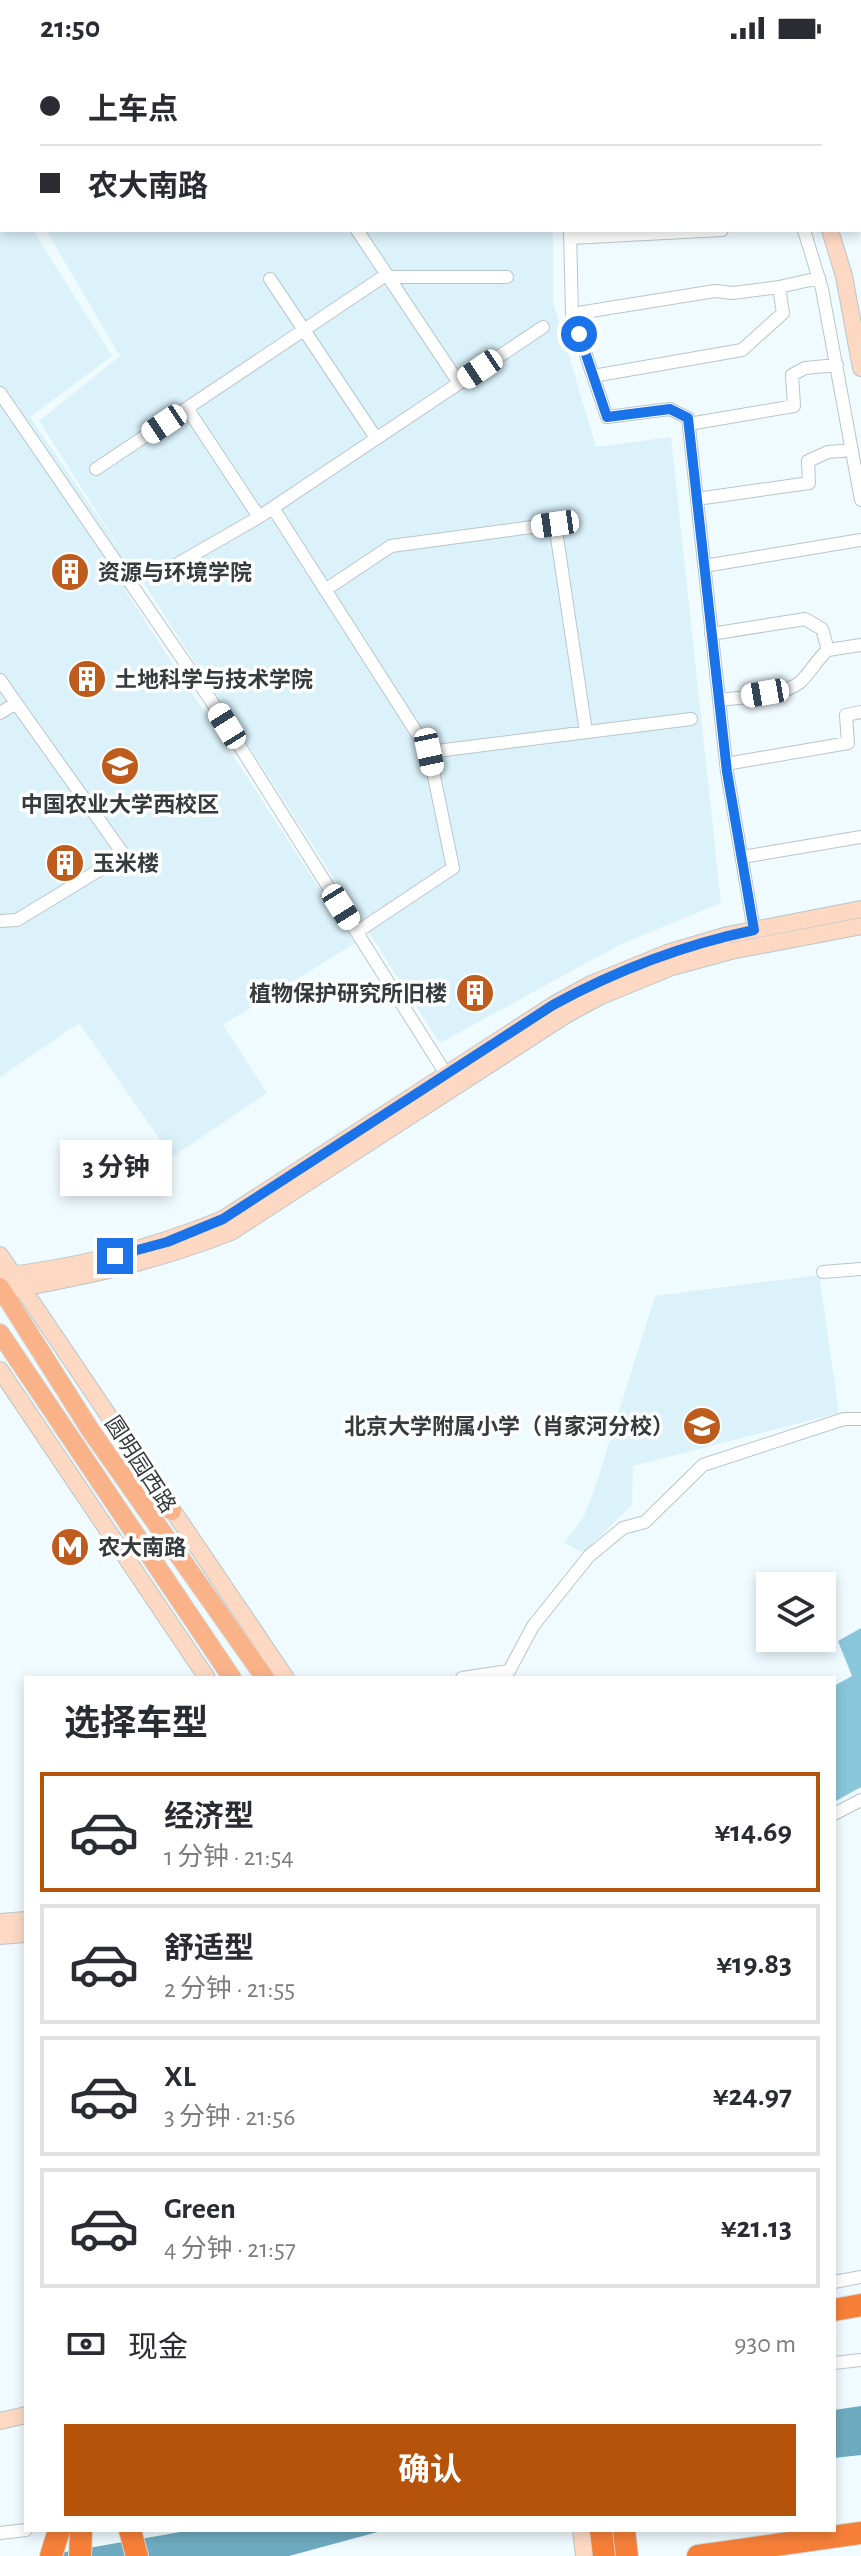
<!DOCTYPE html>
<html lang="zh">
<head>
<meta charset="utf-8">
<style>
	body { margin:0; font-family:"Alegreya Sans","Noto Sans SC",sans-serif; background:#f7f7f7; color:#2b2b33; height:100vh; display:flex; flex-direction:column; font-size:30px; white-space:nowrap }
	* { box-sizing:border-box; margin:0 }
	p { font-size:26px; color:#7c7c81 }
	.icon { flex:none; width:44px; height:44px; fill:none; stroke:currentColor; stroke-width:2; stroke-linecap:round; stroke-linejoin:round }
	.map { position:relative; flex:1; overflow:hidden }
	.side { position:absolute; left:24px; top:1620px; width:812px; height:856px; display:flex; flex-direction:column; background:#fff; border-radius:0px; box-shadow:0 4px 12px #0003 }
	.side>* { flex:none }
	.top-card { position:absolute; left:0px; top:0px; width:862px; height:176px; box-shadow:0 4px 12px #0003; display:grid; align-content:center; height:176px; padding:0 40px; background:#fff }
	.tools { position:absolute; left:756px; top:1516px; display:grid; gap:16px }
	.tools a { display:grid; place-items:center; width:80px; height:80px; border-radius:0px; background:#fff; box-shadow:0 4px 12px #0003; font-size:40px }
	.end { position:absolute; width:36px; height:36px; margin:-18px; border:10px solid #1a73e8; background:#fff; box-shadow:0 0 0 4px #fff }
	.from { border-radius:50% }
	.bubble { position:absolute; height:56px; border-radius:0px; background:#fff; box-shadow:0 4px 12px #0003; font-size:26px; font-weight:700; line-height:56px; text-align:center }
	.car { position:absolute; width:24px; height:48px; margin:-24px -12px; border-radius:10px; box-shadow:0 0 6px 2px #0007; background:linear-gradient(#fff 24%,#345 0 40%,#fff 0 76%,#345 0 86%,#fff 0) }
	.top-card b { display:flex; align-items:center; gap:28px; height:76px; font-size:30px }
	.top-card b+b { border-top:2px solid #e1e1e2 }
	.top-card i { width:20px; height:20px; background:#2b2b33 }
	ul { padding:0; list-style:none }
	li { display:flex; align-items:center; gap:24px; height:120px; margin:0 16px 12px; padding:0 24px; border:4px solid #e1e1e2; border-radius:0px }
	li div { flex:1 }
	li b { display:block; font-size:30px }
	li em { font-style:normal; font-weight:700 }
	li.selected { border-color:#b45309 }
	li>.icon { width:72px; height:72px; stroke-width:1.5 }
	h2 { padding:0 40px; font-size:36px; line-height:96px }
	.pay { display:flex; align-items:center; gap:20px; height:88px; padding:0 40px; font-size:30px }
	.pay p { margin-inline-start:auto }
	.button { display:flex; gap:16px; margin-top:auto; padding:16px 40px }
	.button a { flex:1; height:92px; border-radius:0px; background:#b45309; color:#fff; font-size:32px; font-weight:700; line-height:92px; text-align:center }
	.status { display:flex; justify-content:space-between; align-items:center; height:56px; padding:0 40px; background:#fff; direction:ltr }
	.status svg { height:22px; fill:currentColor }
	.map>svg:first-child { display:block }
</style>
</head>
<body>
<div class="status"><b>21:50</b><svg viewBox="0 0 49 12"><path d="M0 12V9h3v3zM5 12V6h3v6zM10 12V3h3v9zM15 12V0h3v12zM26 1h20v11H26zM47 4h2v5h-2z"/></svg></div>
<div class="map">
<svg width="861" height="2500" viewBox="0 0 861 2500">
	<rect width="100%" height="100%" fill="#f0fbff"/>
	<!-- built -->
	<path fill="#dcf2fb" d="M372,0H765L738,2Z
		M0,120L2,174H33L112,300L30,361L124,498L39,365L120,300L46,174H553V246L596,391L671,381L721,847L621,888L440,987L141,523L125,534L355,887L223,969L267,1037L172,1101L79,967L0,1021Z
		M819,1219L839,1357L633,1410L632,1449L583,1497L564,1487L583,1462L594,1435L655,1240Z"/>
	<!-- forest -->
	<path fill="#8ac7db" d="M861,1572V1731L834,1746V1630L852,1620L838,1585Z"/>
	<!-- water -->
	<path fill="#6fabc0" d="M861,2350V2399L834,2402V2354Z
		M192,2474H385L289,2500H42Z"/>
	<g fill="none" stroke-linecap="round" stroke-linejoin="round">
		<defs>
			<path id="street" d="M103,2L106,0
				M0,71L2,70
				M357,174L459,327
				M570,174L572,258L607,361L670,353L688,362L727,716L754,874
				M804,174L822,233L861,444
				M570,182L722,174
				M270,223L376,382
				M572,258L715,235L733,237L779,231
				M593,320L742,294L783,257L779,231L819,222
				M0,337L210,643L446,1018
				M187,352L259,461
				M689,368L794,350L792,319L805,312L837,309
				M96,413L383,221H507
				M697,443L809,427L808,405L828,396L852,394
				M273,452L429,696L453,812L357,876
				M704,510L861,484
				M160,518L259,461L543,271
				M325,534L391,490L555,468L586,676
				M711,578L805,563L822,573L828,594L861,589
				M0,624L16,647
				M719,644C742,641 780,641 799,627C809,619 816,604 828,594
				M0,657L16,647L124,799L17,864L0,865
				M429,696L691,663
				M726,708L848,687L846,659L861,656
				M742,801L861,781
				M823,1216L861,1213
				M462,1622L509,1615L533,1570L589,1500L623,1472L645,1466L703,1409L844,1363H861
				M834,1758L861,1744
				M834,2226L861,2221
				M834,2307L861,2304
				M0,2477L26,2474"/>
			<path id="secondary" d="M830,174L844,220L861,312
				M0,1199L286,1622
				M0,1220C77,1212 152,1192 223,1163L553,949L591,928L667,897L728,879L861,853
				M0,1236C82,1221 153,1207 231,1176L566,959L599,941L672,911L731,895L861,870
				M0,1314L207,1622
				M0,1866L26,1864
				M0,1880L26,1878
				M0,2365L26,2359
				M581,2474L584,2500"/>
			<path id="primary" d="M0,1231L91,1375L265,1622
				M0,1277L232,1622
				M126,1409L172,1455"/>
			<path id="highway" d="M834,2254L861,2249
				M130,2474L137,2500
				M601,2474L604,2500
				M624,2474L627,2500
				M51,2500L59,2474
				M80,2500L81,2474
				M698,2500L861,2477"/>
		</defs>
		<!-- street casing -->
		<use href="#street" stroke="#b8c6ca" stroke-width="14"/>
		<!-- secondary casing -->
		<use href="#secondary" stroke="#b8c6ca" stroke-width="18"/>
		<!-- primary casing -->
		<use href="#primary" stroke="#d7d8d8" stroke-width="20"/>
		<!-- highway casing -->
		<use href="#highway" stroke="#d7d8d8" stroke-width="24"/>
		<!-- street -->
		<use href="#street" stroke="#fff" stroke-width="12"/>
		<!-- secondary -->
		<use href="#secondary" stroke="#fdd9c4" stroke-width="16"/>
		<!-- primary -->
		<use href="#primary" stroke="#fab388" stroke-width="18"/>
		<!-- highway -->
		<use href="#highway" stroke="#f78039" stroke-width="22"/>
	</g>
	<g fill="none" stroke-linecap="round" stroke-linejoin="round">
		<!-- route -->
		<path stroke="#1a73e8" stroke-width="10" d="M115,1200L167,1186L223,1163L553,949C617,914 683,889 754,874L727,716L688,362L670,353L607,361L579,278"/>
	</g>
	<!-- icons -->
	<defs>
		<symbol id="building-disc" viewBox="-11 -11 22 22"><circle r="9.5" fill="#be5c1e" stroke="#fff"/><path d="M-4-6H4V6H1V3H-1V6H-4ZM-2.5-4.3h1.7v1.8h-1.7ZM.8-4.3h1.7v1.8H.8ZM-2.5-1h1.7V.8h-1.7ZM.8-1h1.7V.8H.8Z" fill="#fff"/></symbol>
		<symbol id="university-disc" viewBox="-11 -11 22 22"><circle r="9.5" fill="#be5c1e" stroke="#fff"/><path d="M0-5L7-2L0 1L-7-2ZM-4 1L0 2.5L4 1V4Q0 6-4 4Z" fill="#fff"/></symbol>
		<symbol id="school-disc" viewBox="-11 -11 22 22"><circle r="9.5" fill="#be5c1e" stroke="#fff"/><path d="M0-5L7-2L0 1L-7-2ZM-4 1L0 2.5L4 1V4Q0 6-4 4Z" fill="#fff"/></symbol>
		<symbol id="metro-disc" viewBox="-11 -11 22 22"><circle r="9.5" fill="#be5c1e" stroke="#fff"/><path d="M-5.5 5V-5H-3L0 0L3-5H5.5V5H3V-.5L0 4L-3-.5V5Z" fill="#fff"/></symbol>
	</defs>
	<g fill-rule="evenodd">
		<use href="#building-disc" x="48" y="494" width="44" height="44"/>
		<use href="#building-disc" x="65" y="601" width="44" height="44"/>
		<use href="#university-disc" x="98" y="688" width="44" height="44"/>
		<use href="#building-disc" x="43" y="785" width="44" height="44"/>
		<use href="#building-disc" x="453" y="915" width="44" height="44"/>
		<use href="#school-disc" x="680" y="1348" width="44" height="44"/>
		<use href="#metro-disc" x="48" y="1469" width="44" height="44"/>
	</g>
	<g text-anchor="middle" stroke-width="7" stroke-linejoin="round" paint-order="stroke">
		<!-- poi labels -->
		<g font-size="22" font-weight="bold" fill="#363b3d" stroke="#fff" text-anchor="start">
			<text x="98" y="524">资源与环境学院</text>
			<text x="115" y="631">土地科学与技术学院</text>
			<text x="120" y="756" text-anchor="middle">中国农业大学西校区</text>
			<text x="93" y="815">玉米楼</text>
			<text x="447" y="945" text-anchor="end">植物保护研究所旧楼</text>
			<text x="674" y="1378" text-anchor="end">北京大学附属小学（肖家河分校）</text>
			<text x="98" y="1499">农大南路</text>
		</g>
		<!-- street labels -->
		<g font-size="22" fill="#363b3d" stroke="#fff">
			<text transform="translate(141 1408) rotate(57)" y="8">圆明园西路</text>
		</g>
	</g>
</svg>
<div class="tools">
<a><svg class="icon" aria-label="layers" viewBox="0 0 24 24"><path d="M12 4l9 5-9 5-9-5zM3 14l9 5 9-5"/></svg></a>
</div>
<i class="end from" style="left:579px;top:278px"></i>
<i class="end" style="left:115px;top:1200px"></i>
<div class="bubble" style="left:60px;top:1084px;width:112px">3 分钟</div>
<i class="car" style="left:480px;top:313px;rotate:236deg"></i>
<i class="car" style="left:164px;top:368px;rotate:236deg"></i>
<i class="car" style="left:555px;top:468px;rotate:262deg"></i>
<i class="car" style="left:765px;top:637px;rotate:260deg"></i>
<i class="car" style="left:227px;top:670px;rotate:328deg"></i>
<i class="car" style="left:429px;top:696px;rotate:168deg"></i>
<i class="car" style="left:341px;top:851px;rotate:148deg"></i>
<div class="top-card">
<b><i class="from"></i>上车点</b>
<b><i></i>农大南路</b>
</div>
<section class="side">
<h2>选择车型</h2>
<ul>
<li class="selected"><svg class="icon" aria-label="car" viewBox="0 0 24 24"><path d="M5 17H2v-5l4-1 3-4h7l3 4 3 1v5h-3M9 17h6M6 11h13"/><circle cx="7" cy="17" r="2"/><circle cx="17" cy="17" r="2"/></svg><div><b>经济型</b><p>1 分钟 · 21:54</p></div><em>¥14.69</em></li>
<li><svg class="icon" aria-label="car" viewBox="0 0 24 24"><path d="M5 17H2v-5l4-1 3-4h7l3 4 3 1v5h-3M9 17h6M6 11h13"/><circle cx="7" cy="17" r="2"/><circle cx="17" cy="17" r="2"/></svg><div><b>舒适型</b><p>2 分钟 · 21:55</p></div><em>¥19.83</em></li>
<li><svg class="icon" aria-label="car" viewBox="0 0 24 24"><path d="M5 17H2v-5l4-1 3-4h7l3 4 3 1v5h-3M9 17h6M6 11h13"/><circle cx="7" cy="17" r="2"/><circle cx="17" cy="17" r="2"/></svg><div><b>XL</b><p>3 分钟 · 21:56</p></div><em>¥24.97</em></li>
<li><svg class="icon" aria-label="car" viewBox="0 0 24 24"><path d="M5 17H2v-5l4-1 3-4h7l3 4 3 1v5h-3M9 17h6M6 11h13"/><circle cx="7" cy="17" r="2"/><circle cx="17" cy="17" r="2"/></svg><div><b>Green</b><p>4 分钟 · 21:57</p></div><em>¥21.13</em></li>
</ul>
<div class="pay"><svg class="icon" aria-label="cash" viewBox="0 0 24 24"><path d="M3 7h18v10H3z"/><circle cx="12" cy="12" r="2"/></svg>现金<p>930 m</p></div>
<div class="button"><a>确认</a></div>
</section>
</div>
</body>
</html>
